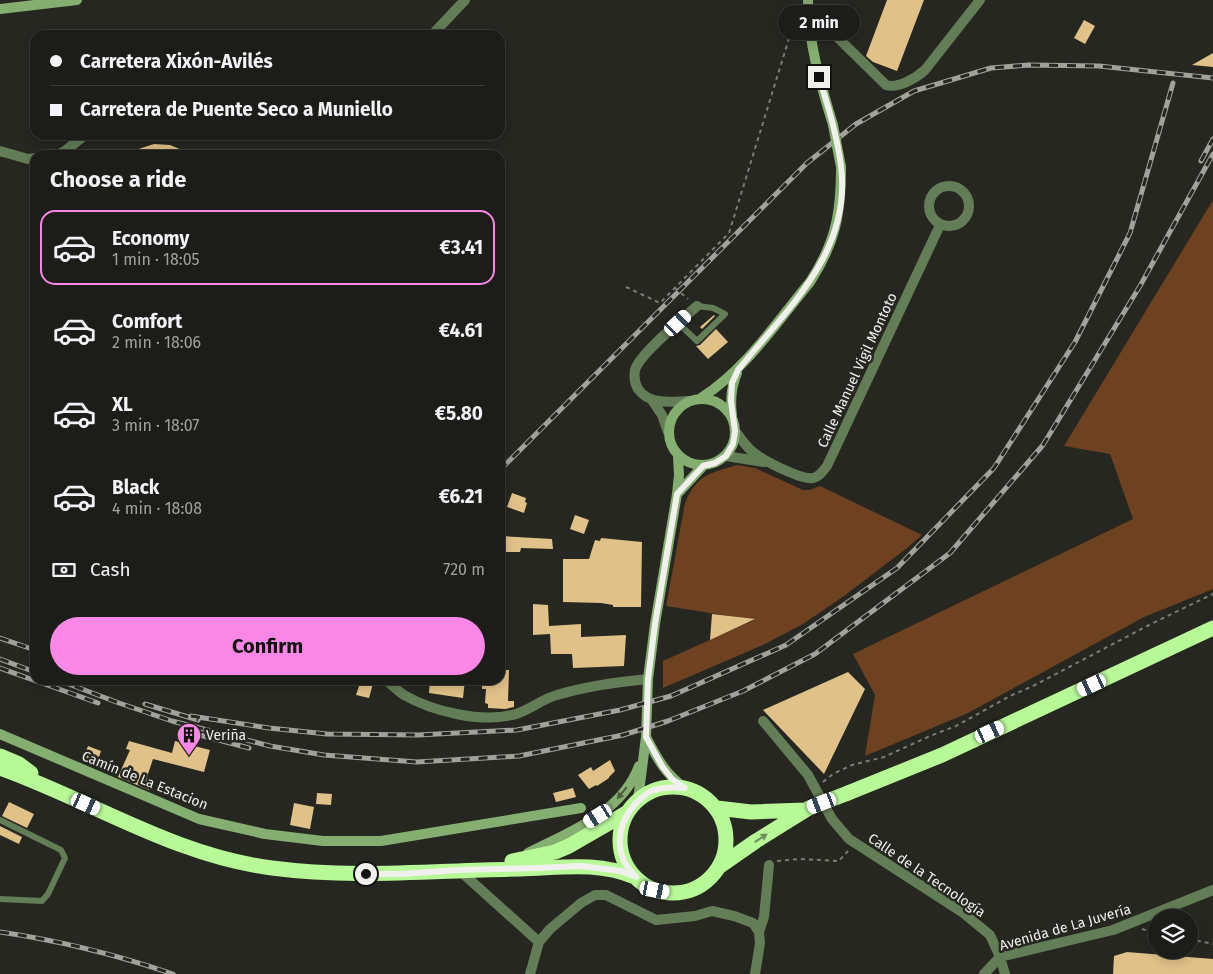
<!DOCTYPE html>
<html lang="en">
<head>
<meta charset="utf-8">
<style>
	body { margin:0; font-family:"Fira Sans",sans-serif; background:#292a25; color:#f1f3f6; height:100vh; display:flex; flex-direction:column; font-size:19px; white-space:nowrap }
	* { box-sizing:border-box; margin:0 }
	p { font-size:16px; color:#a0a2a2 }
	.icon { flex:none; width:28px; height:28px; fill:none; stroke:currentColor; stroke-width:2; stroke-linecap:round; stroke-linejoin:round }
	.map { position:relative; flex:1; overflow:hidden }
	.side { position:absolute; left:30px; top:150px; width:475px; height:535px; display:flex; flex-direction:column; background:#1c1d18; border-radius:15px; box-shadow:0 2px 12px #0003,0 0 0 1px #3a3b37 }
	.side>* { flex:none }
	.top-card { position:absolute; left:30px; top:30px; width:475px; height:110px; border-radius:15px; box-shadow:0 2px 12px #0003,0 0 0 1px #3a3b37; display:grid; align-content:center; height:110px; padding:0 20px; background:#1c1d18 }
	.tools { position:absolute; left:1148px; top:909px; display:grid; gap:10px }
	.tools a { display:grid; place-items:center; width:50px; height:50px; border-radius:50%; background:#1c1d18; box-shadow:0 2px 12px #0003,0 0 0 1px #3a3b37; font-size:25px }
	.end { position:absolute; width:22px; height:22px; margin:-11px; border:6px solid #f0f0ec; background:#111; box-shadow:0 0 0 2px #111 }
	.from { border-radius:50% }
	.bubble { position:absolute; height:35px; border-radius:18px; background:#1c1d18; box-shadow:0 2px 12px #0003,0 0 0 1px #3a3b37; font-size:16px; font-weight:700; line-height:35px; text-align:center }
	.car { position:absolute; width:15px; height:30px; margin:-15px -8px; border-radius:6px; box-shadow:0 0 4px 1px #0007; background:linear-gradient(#fff 24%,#345 0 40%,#fff 0 76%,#345 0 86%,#fff 0) }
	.top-card b { display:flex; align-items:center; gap:18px; height:48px; font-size:19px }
	.top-card b+b { border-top:1px solid #3a3b37 }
	.top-card i { width:12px; height:12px; background:#f1f3f6 }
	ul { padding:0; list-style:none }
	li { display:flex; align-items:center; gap:15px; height:75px; margin:0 10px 8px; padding:0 10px; border:2px solid transparent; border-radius:15px }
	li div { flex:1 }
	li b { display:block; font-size:19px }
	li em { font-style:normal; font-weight:700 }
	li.active { border-color:#fa87e6 }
	li>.icon { width:45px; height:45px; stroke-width:1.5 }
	h2 { padding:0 20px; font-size:22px; line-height:60px }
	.pay { display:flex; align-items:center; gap:12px; height:55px; padding:0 20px; font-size:19px }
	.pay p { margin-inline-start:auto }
	.action { display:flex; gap:10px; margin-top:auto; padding:10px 20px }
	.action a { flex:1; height:58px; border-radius:30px; background:#fa87e6; color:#111; font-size:20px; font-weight:700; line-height:58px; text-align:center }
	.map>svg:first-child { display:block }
</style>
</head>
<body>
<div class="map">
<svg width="1213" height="974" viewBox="0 0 1213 974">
	<rect width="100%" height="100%" fill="#262720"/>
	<!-- green -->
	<path fill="#6e4120" d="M1213,200V589L1144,617L968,713L865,756L875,695L853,654L1133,519L1110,454L1064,446Z
		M737,465L755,468L803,490H810L820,486L922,535L907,548L844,596L803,624L765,644L663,688V661L754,620L666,606L685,503C696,475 710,473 737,465Z"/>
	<!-- building -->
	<path fill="#e0c188" d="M887,0H924L897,71L873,62L866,56Z
		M1084,20L1095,26L1085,44L1074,38Z
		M1213,53V67L1192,65Z
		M154,144L170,145L194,155H127L126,153Z
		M714,315L715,316L702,329L700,327Z
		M716,329L728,342L708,359L696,346L700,345Z
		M512,493L526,498L525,502L527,503L524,513L507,507Z
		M575,515L589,520L584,534L570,529Z
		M500,536L552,539L553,549L521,548L520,552H500Z
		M601,538L642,542L641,607H613V605L601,603L563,602V559H589L595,540L600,541Z
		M533,604L548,605L549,626L581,624V637L626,635L624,666L573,668L572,654H551L550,634L533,635Z
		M712,614L755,619L710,640Z
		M500,670H509L508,701H514V707L505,709L488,708V704L485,703L486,689H482V680H500Z
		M848,672L865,689L824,774L763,710Z
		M361,680H374L369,698L356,695Z
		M430,680H465L463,698L429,693Z
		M129,741L172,753L175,741L210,750L204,772L153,759L147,777L154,780L149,790L118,777L130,750L126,749Z
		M88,746L101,751L96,766L82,761Z
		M610,760L615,771L609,777V778L597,786L596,785L589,789L578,775L591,767L593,771Z
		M573,788L576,797L556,802L553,793Z
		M317,793L332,794L331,805L316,804Z
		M9,802L34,814L27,828L2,816Z
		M294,803L314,807L310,829L290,825Z
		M0,826L22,837L19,844L0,835Z
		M1127,952L1213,959V974H1113L1114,956Z"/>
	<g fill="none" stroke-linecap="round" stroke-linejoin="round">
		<!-- path -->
		<path stroke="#7c7d77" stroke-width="2" stroke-dasharray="4 4" stroke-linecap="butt" d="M30,168L35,212
			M626,287L660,303L729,233L791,32L797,6
			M675,288L688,299
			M823,782L833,774L852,765L884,757L930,736L956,726L1010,696L1033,686L1151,624L1213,594
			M777,861L800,859L839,861L848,851
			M1142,929L1156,933
			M1189,939L1213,944"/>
		<!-- lane -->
		<path stroke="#637d57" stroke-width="6" d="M678,323L697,341L725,314L713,308L697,306
			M0,820L61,850L65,858L48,894L42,901L0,899"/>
		<!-- street -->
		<path stroke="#637d57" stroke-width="10" d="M809,30H821L835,35L886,85C898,89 916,78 925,70L980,0
			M432,35L465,0
			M0,151L28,159L35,158
			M57,155L65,151L85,135
			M929 206a20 20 0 1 1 40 0a20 20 0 1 1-40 0Z
			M652,400L662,415L668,432
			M688,401C671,402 649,405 638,389C635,384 634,376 635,370C639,354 684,318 697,306
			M735,431C741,438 746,447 753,452C762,460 801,480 813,478C819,477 823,471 827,466L940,225
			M726,456L764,462
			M386,680C392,685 398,691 404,695C432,711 480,723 512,715C528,712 541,699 557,695C587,686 617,682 648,679
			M763,721L808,775L832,819L849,839L962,912L990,935L1000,957L1005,974
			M459,870L539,942
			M530,974L539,942L550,929L581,903L595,895H606L656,920L695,916L712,911L734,916L753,923L759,932
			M755,974L760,943L759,932L764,917L769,865
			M984,974L1000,957L1113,930L1213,890"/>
		<!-- secondary -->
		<path stroke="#85ae71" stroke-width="10" d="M808,0C808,43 821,85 833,125
			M0,9L77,0
			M701,398C746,369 777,322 810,282C836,242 841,213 841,167
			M669 432a33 33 0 1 1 66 0a33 33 0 1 1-66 0Z
			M732,415C730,400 731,387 737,373
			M678,493L703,466
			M0,734L199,819L265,834L323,841H381L581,808
			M646,737C657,758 665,774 685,788
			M638,800L646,737L648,679L655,624L677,494L679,475L678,456
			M528,853C569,832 622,813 639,766"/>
		<!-- highway -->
		<path stroke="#b7f897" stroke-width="15" d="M0,756L19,764L31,773
			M0,768C90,800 175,856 272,868C354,879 437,870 520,869C561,868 596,861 635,877
			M620 840a53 53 0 1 1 106 0a53 53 0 1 1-106 0Z
			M848,793L942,755L1213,628
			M717,808L751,812L805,810
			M512,861L555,852L569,846L628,812
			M720,866L756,841L809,808"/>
		<defs>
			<path id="rail" d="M1201,161L1213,139
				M500,470L807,163L856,124L914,91L991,68L1029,65L1099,66L1213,78
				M0,638L35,650
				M0,659L35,672
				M0,668L98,703
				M58,680L119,703L172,721L270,746L324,755L417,762L519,756L623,735L668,721L743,691L815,654L950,553L1043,445L1140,286L1213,154
				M145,704L198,720
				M191,716L269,728L327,734L418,735L517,730L620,710L671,696L786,645L897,568L994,468L1075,342L1130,233L1173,83
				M188,732L249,748
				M0,932C62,941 114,954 173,974"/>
		</defs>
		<!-- rail casing -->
		<use href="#rail" stroke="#a2a29d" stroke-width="5"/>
		<!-- rail -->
		<use href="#rail" stroke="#262720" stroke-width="3" stroke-dasharray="9" stroke-linecap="butt"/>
		<!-- secondary-bridge -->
		<path stroke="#85ae71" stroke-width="10" d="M833,125L841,167"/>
		<!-- highway-bridge -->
		<path stroke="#b7f897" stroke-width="15" d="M809,808L848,793"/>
	</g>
	<!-- one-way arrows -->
	<defs><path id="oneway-solid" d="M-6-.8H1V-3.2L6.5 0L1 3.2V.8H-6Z" transform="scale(1.25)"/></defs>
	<use fill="#4c5d40" href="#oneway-solid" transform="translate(622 793) rotate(129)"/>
	<use fill="#6e905c" href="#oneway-solid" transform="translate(761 838) rotate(-33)"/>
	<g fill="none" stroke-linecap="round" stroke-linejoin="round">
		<!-- route -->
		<path stroke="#f0f0ec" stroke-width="6" d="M366,874H401L459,870L538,868L581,866L621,871L636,877C632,872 627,867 624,861C615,841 621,820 635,804C640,799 647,792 654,790C664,787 675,787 685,788L672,779L662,766L646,737L648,679L655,624L677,494L703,466L715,463L726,456L733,444L735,431L731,401L732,383L738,370C787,309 852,252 841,166C837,135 828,106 819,77"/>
	</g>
	<!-- icons -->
	<defs>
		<symbol id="building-pin" viewBox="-11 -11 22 30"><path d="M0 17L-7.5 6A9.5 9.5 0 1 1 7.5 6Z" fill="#fa87e6" stroke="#262720"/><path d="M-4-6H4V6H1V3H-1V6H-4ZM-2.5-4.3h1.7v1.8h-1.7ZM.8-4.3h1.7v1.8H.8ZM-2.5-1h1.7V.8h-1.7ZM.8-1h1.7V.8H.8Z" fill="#111"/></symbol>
	</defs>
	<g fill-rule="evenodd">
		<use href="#building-pin" x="175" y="721" width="28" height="38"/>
	</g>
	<g text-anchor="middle" stroke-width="5" stroke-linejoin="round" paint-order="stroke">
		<!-- street labels -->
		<g font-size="14" fill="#f0f0ec" stroke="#262720">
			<text transform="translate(857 370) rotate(-65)" y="5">Calle Manuel Vigil Montoto</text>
			<text transform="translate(145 780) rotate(22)" y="5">Camín de La Estacion</text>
			<text transform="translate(927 875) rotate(34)" y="5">Calle de la Tecnología</text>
			<text transform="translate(1065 927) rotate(-16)" y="5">Avenida de La Juvería</text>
		</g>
		<!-- poi labels -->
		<g font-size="14" fill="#f0f0ec" stroke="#262720" text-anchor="start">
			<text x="206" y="740">Veriña</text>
		</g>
	</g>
</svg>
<div class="tools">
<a><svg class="icon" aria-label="layers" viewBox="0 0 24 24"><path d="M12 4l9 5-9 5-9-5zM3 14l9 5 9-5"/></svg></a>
</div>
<i class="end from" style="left:366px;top:874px"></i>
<i class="end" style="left:819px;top:77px"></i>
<div class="bubble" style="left:778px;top:5px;width:82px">2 min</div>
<i class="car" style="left:678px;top:323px;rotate:47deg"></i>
<i class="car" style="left:1092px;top:685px;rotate:245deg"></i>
<i class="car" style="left:990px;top:732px;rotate:65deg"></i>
<i class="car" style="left:822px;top:803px;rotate:249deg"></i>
<i class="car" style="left:86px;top:804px;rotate:114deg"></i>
<i class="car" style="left:598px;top:816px;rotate:238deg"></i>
<i class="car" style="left:655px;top:890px;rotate:101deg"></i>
<div class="top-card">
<b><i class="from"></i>Carretera Xixón-Avilés</b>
<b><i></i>Carretera de Puente Seco a Muniello</b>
</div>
<section class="side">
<h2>Choose a ride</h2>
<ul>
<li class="active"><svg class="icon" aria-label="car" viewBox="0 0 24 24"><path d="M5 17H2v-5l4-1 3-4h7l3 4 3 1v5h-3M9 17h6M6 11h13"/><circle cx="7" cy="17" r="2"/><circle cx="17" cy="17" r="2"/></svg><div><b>Economy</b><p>1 min · 18:05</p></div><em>€3.41</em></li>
<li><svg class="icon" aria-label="car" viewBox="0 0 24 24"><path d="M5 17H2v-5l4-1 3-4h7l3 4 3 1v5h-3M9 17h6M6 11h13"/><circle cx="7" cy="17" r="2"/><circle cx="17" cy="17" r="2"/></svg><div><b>Comfort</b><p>2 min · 18:06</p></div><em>€4.61</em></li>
<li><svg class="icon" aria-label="car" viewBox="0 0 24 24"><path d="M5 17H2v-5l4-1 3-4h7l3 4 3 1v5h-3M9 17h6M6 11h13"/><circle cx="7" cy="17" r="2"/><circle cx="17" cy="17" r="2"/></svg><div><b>XL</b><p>3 min · 18:07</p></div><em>€5.80</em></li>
<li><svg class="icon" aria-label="car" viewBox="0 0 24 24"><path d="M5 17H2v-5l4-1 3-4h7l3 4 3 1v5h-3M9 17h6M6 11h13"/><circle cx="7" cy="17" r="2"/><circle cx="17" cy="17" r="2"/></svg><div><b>Black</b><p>4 min · 18:08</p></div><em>€6.21</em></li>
</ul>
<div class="pay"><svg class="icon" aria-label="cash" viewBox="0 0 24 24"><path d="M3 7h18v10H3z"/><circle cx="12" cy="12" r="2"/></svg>Cash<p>720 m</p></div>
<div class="action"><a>Confirm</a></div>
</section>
</div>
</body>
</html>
